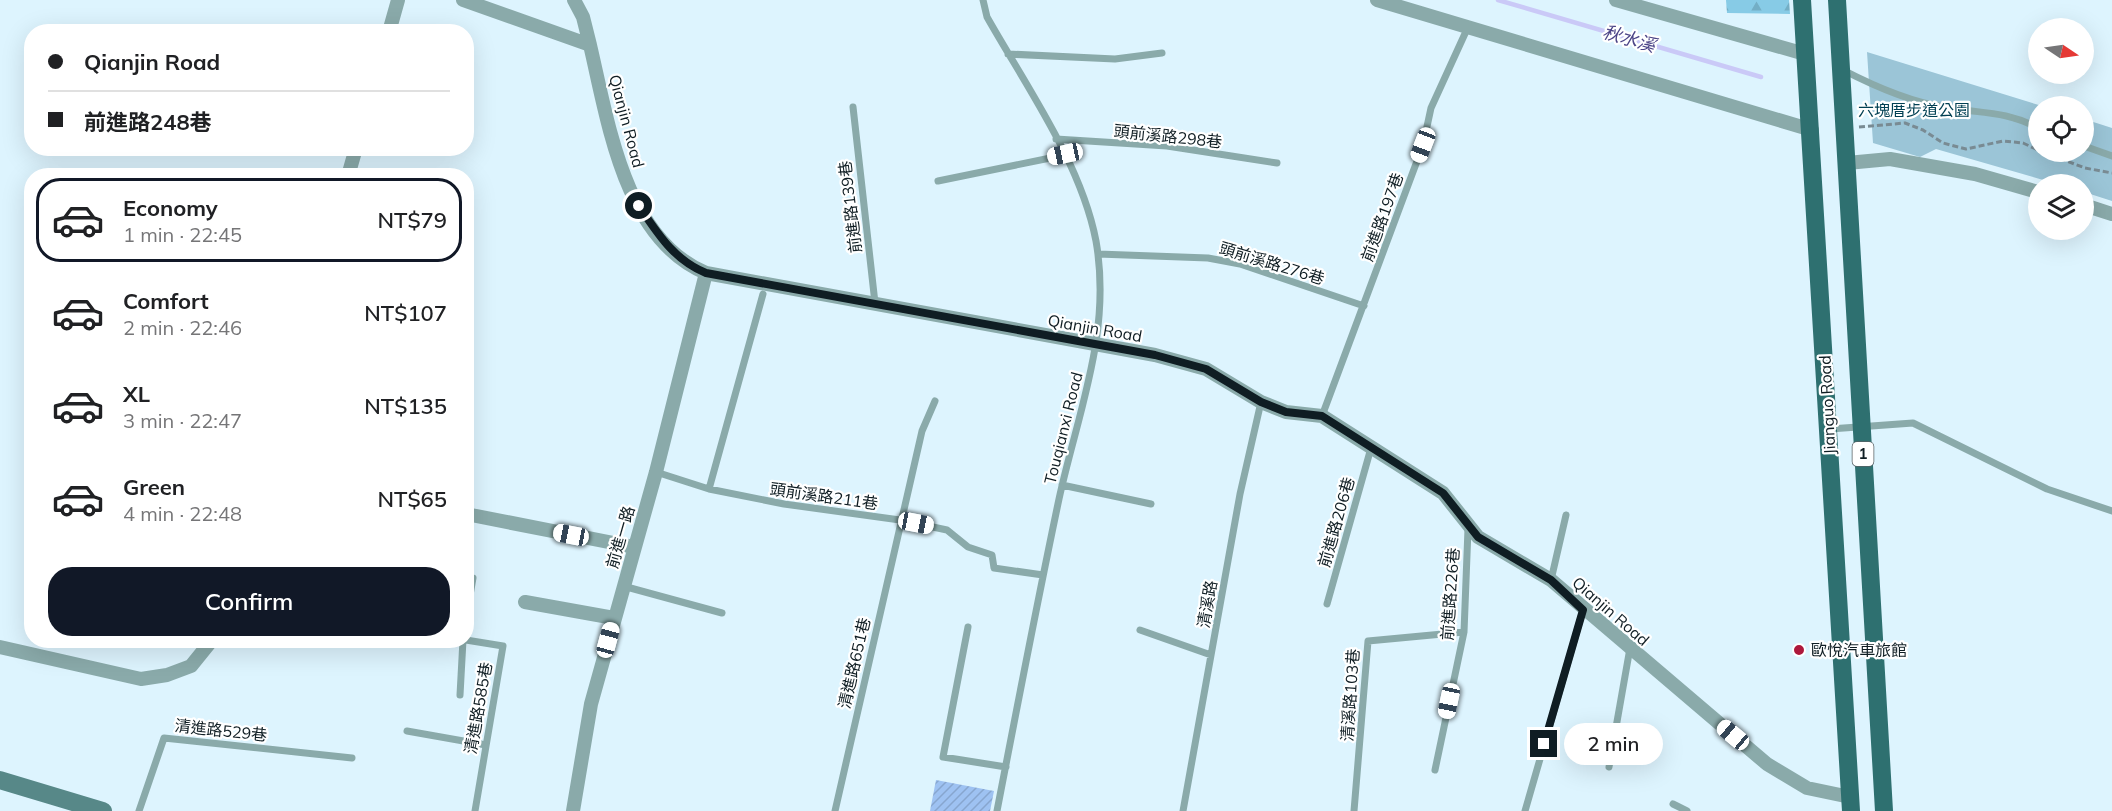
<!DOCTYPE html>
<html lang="en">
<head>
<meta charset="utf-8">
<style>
	body { margin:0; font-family:Mulish,"Noto Sans TC",sans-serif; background:#f2f2f2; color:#202124; height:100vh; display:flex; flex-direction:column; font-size:22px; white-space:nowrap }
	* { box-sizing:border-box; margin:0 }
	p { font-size:20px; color:#757577 }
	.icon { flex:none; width:33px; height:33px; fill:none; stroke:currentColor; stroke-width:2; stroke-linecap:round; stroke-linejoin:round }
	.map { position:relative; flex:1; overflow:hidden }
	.details { position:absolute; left:24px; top:168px; width:450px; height:480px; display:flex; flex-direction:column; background:#fff; border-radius:24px; box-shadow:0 6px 24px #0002 }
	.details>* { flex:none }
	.banner { position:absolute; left:24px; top:24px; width:450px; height:132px; border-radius:24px; box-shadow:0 6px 24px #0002; display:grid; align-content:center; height:132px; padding:0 24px; background:#fff }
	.needle { width:39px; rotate:103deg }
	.controls { position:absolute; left:2028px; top:18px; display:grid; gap:12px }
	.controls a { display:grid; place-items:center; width:66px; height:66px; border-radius:50%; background:#fff; box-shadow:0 6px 24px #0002; font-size:30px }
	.end { position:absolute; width:27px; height:27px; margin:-14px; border:8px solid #0f1d23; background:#fff; box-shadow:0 0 0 3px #fff }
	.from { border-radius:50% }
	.bubble { position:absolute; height:42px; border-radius:21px; background:#fff; box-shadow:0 6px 24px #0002; font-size:20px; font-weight:600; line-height:42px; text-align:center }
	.car { position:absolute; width:18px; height:36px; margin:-18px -9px; border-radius:8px; box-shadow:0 0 4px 2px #0007; background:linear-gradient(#fff 24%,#345 0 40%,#fff 0 76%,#345 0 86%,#fff 0) }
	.banner b { display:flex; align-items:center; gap:21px; height:57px; font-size:22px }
	.banner b+b { border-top:2px solid #e0e0e0 }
	.banner i { width:15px; height:15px; background:#202124 }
	ul { padding:10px 0 0; list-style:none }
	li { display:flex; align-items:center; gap:18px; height:84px; margin:0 12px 9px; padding:0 12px; border:3px solid transparent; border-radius:24px }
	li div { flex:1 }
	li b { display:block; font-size:22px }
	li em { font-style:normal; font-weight:600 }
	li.on { border-color:#111827 }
	li>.icon { width:54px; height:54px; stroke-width:1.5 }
	.cta { display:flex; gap:12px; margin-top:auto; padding:12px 24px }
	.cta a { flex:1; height:69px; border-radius:24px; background:#111827; color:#fff; font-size:24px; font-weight:600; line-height:69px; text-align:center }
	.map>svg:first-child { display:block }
</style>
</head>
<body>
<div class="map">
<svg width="2112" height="811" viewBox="0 0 2112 811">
	<defs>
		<pattern id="forest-firs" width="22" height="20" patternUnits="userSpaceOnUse" patternTransform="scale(1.5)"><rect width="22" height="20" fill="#87cbe6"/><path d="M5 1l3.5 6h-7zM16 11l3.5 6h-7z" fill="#73aec5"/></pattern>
		<pattern id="building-hatch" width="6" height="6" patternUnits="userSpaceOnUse" patternTransform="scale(1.5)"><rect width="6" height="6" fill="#9ec2f2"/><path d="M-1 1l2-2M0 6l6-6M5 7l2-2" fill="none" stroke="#87a6cf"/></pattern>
	</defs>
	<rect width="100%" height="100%" fill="#ddf4fe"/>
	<!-- forest -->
	<path fill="url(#forest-firs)" d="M1726,0H1789L1790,14L1727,13Z"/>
	<!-- green -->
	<path fill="#9bc5d7" d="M1867,52L2042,106H2038V152H2084V119L2112,128V201L2084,192V184H2057L1936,149L1920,157L1873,143Z"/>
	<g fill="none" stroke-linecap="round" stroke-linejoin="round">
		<!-- stream -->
		<path stroke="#cac9f7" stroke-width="4.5" d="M1498,0L1761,77"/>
	</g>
	<!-- building -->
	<path fill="url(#building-hatch)" d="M936,780L994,791L990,811H930Z"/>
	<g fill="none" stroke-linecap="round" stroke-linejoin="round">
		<!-- path -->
		<path stroke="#798b93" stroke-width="3" stroke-dasharray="6 3" stroke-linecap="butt" d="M1859,127L1905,123L1923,130L1943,143L1966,149L2003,141L2023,143L2038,150
			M2043,152L2085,168L2112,173"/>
		<!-- lane -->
		<path stroke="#8aaaaa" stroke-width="7" d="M983,0L987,17C1026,86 1081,163 1096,241C1112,332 1078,412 1059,499C1037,603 1017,707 997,811
			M1008,54L1115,59L1162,53
			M1843,70C1872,85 1911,102 1944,107C1980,114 2004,110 2038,128
			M853,107L875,303
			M1056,139L1167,146L1277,163
			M2084,146L2112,156
			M938,181L1065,155
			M1098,254L1208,258L1240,264L1364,306
			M1322,416L1423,145L1431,108L1468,27
			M1830,429L1913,423L2047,489L2112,511
			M656,472L709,489L784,504L900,520L947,530L968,547L992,555L994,568L1043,575
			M1062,485L1151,504
			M709,489L763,294
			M1551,580L1566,515
			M623,586L722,613
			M1327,604L1371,448
			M466,619L473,578
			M968,627L943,757L1006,767
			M1140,630L1211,655
			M466,640L503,646L475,811
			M460,695L463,640
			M407,731L486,745
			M1609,767L1630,648
			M1435,770L1464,632L1468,529
			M1673,804L1687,811
			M139,811L164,738L352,758
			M835,811L922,431L935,401
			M1183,811L1240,494L1261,402
			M1354,811L1368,641L1464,632
			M1525,811L1583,610"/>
		<!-- street -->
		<path stroke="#8aaaaa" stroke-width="14" d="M463,0L590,45C608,121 624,239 706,273L1155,355L1206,369L1261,402L1286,412L1322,416L1443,493L1478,537L1551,580L1767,764L1807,788L1850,797
			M574,0L583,17L590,45
			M1377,0L1812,130
			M1616,0L1805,54
			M389,32L398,0
			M1847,163L1890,159L1975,174L2038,192
			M348,176L356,148
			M2084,205L2112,214
			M466,514L634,547
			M525,602L614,618
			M0,647L141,679L167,675L191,666L212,640
			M573,811L591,704L656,472L706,273"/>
		<!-- secondary -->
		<path stroke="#578888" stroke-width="18" d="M0,780L103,811"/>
		<!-- primary -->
		<path stroke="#2e7070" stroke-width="18" d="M1802,0L1851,811
			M1837,0L1884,811"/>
	</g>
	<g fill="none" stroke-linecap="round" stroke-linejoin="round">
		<!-- route -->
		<path stroke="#0f1d23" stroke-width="8" d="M639,206C658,234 674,260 706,273L1155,355L1206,369L1261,402L1286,412L1322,416L1443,493L1478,537L1551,580L1583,610L1544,744"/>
	</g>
	<!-- markers -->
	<circle fill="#ad183c" stroke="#fff" stroke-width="2" cx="1799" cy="650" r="6"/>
	<g text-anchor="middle" stroke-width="4.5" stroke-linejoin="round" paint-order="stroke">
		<!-- shield labels -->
		<rect fill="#fff" stroke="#576165" stroke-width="1.5" x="1852.5" y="442" width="21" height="24" rx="4.5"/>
		<g font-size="15" font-weight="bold" fill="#0f1d23">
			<text x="1863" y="459">1</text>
		</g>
		<!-- park labels -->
		<g font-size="16" fill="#024053" stroke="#fff">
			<text x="1914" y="116">六塊厝步道公園</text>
		</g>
		<!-- street labels -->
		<g font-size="16" fill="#0f1d23" stroke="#fff">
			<text transform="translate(627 121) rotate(75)" y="6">Qianjin Road</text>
			<text transform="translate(1168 136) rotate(6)" y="6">頭前溪路298巷</text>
			<text transform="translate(850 207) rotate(-97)" y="6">前進路139巷</text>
			<text transform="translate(1382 217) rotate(-70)" y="6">前進路197巷</text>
			<text transform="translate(1272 263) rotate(17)" y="6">頭前溪路276巷</text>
			<text transform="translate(1095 328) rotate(10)" y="6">Qianjin Road</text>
			<text transform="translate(1827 405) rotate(-93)" y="6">Jianguo Road</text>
			<text transform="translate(1063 428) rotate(-76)" y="6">Touqianxi Road</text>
			<text transform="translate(824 496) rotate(8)" y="6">頭前溪路211巷</text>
			<text transform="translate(1336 522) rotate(-74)" y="6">前進路206巷</text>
			<text transform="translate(620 537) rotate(-74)" y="6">前進一路</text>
			<text transform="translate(1450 594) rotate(-86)" y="6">前進路226巷</text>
			<text transform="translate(1207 604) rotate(-80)" y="6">清溪路</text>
			<text transform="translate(1611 611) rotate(41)" y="6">Qianjin Road</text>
			<text transform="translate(854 663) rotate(-77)" y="6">清進路651巷</text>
			<text transform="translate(1350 695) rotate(-86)" y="6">清溪路103巷</text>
			<text transform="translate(478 708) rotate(-80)" y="6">清進路585巷</text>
			<text transform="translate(221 730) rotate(6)" y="6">清進路529巷</text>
		</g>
		<!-- poi labels -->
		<g font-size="16" fill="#0f1d23" stroke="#fff" text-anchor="start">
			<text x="1811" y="656">歐悅汽車旅館</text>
		</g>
		<!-- water labels -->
		<g font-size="18" font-style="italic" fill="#4b4487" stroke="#fff">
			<text transform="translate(1629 39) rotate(16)" y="6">秋水溪</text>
		</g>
	</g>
</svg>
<div class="controls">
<a><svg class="needle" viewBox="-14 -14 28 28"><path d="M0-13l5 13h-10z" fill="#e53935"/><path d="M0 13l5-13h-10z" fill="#757577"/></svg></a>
<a><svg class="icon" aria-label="locate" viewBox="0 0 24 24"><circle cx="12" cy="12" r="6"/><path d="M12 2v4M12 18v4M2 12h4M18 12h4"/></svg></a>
<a><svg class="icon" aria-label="layers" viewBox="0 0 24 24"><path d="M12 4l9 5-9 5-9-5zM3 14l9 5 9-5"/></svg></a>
</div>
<i class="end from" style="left:639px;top:206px"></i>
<i class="end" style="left:1544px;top:744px"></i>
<div class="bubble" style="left:1564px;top:723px;width:99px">2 min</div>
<i class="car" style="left:1423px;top:145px;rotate:201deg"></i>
<i class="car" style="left:1065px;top:154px;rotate:258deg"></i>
<i class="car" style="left:916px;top:523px;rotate:101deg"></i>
<i class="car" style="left:571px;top:535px;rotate:281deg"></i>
<i class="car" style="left:608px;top:640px;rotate:15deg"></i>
<i class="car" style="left:1449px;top:701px;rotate:192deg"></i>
<i class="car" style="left:1733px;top:735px;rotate:310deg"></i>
<div class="banner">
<b><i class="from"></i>Qianjin Road</b>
<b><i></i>前進路248巷</b>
</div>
<section class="details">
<ul>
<li class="on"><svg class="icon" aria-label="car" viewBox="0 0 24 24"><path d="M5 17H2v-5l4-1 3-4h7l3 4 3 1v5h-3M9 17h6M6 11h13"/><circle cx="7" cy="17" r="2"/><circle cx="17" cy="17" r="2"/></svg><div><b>Economy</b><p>1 min · 22:45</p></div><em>NT$79</em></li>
<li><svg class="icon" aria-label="car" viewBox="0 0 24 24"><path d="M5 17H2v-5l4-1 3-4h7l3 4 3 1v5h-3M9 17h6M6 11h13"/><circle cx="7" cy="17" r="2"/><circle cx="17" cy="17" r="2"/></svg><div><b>Comfort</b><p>2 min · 22:46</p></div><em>NT$107</em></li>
<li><svg class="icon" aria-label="car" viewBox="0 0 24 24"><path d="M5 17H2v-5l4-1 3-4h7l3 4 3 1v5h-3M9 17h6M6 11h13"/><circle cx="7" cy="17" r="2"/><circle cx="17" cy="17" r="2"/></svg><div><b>XL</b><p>3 min · 22:47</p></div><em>NT$135</em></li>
<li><svg class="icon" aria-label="car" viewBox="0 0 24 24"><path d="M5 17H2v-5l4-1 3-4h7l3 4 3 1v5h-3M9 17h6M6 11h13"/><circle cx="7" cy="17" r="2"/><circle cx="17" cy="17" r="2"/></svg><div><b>Green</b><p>4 min · 22:48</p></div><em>NT$65</em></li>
</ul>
<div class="cta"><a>Confirm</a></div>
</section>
</div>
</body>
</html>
